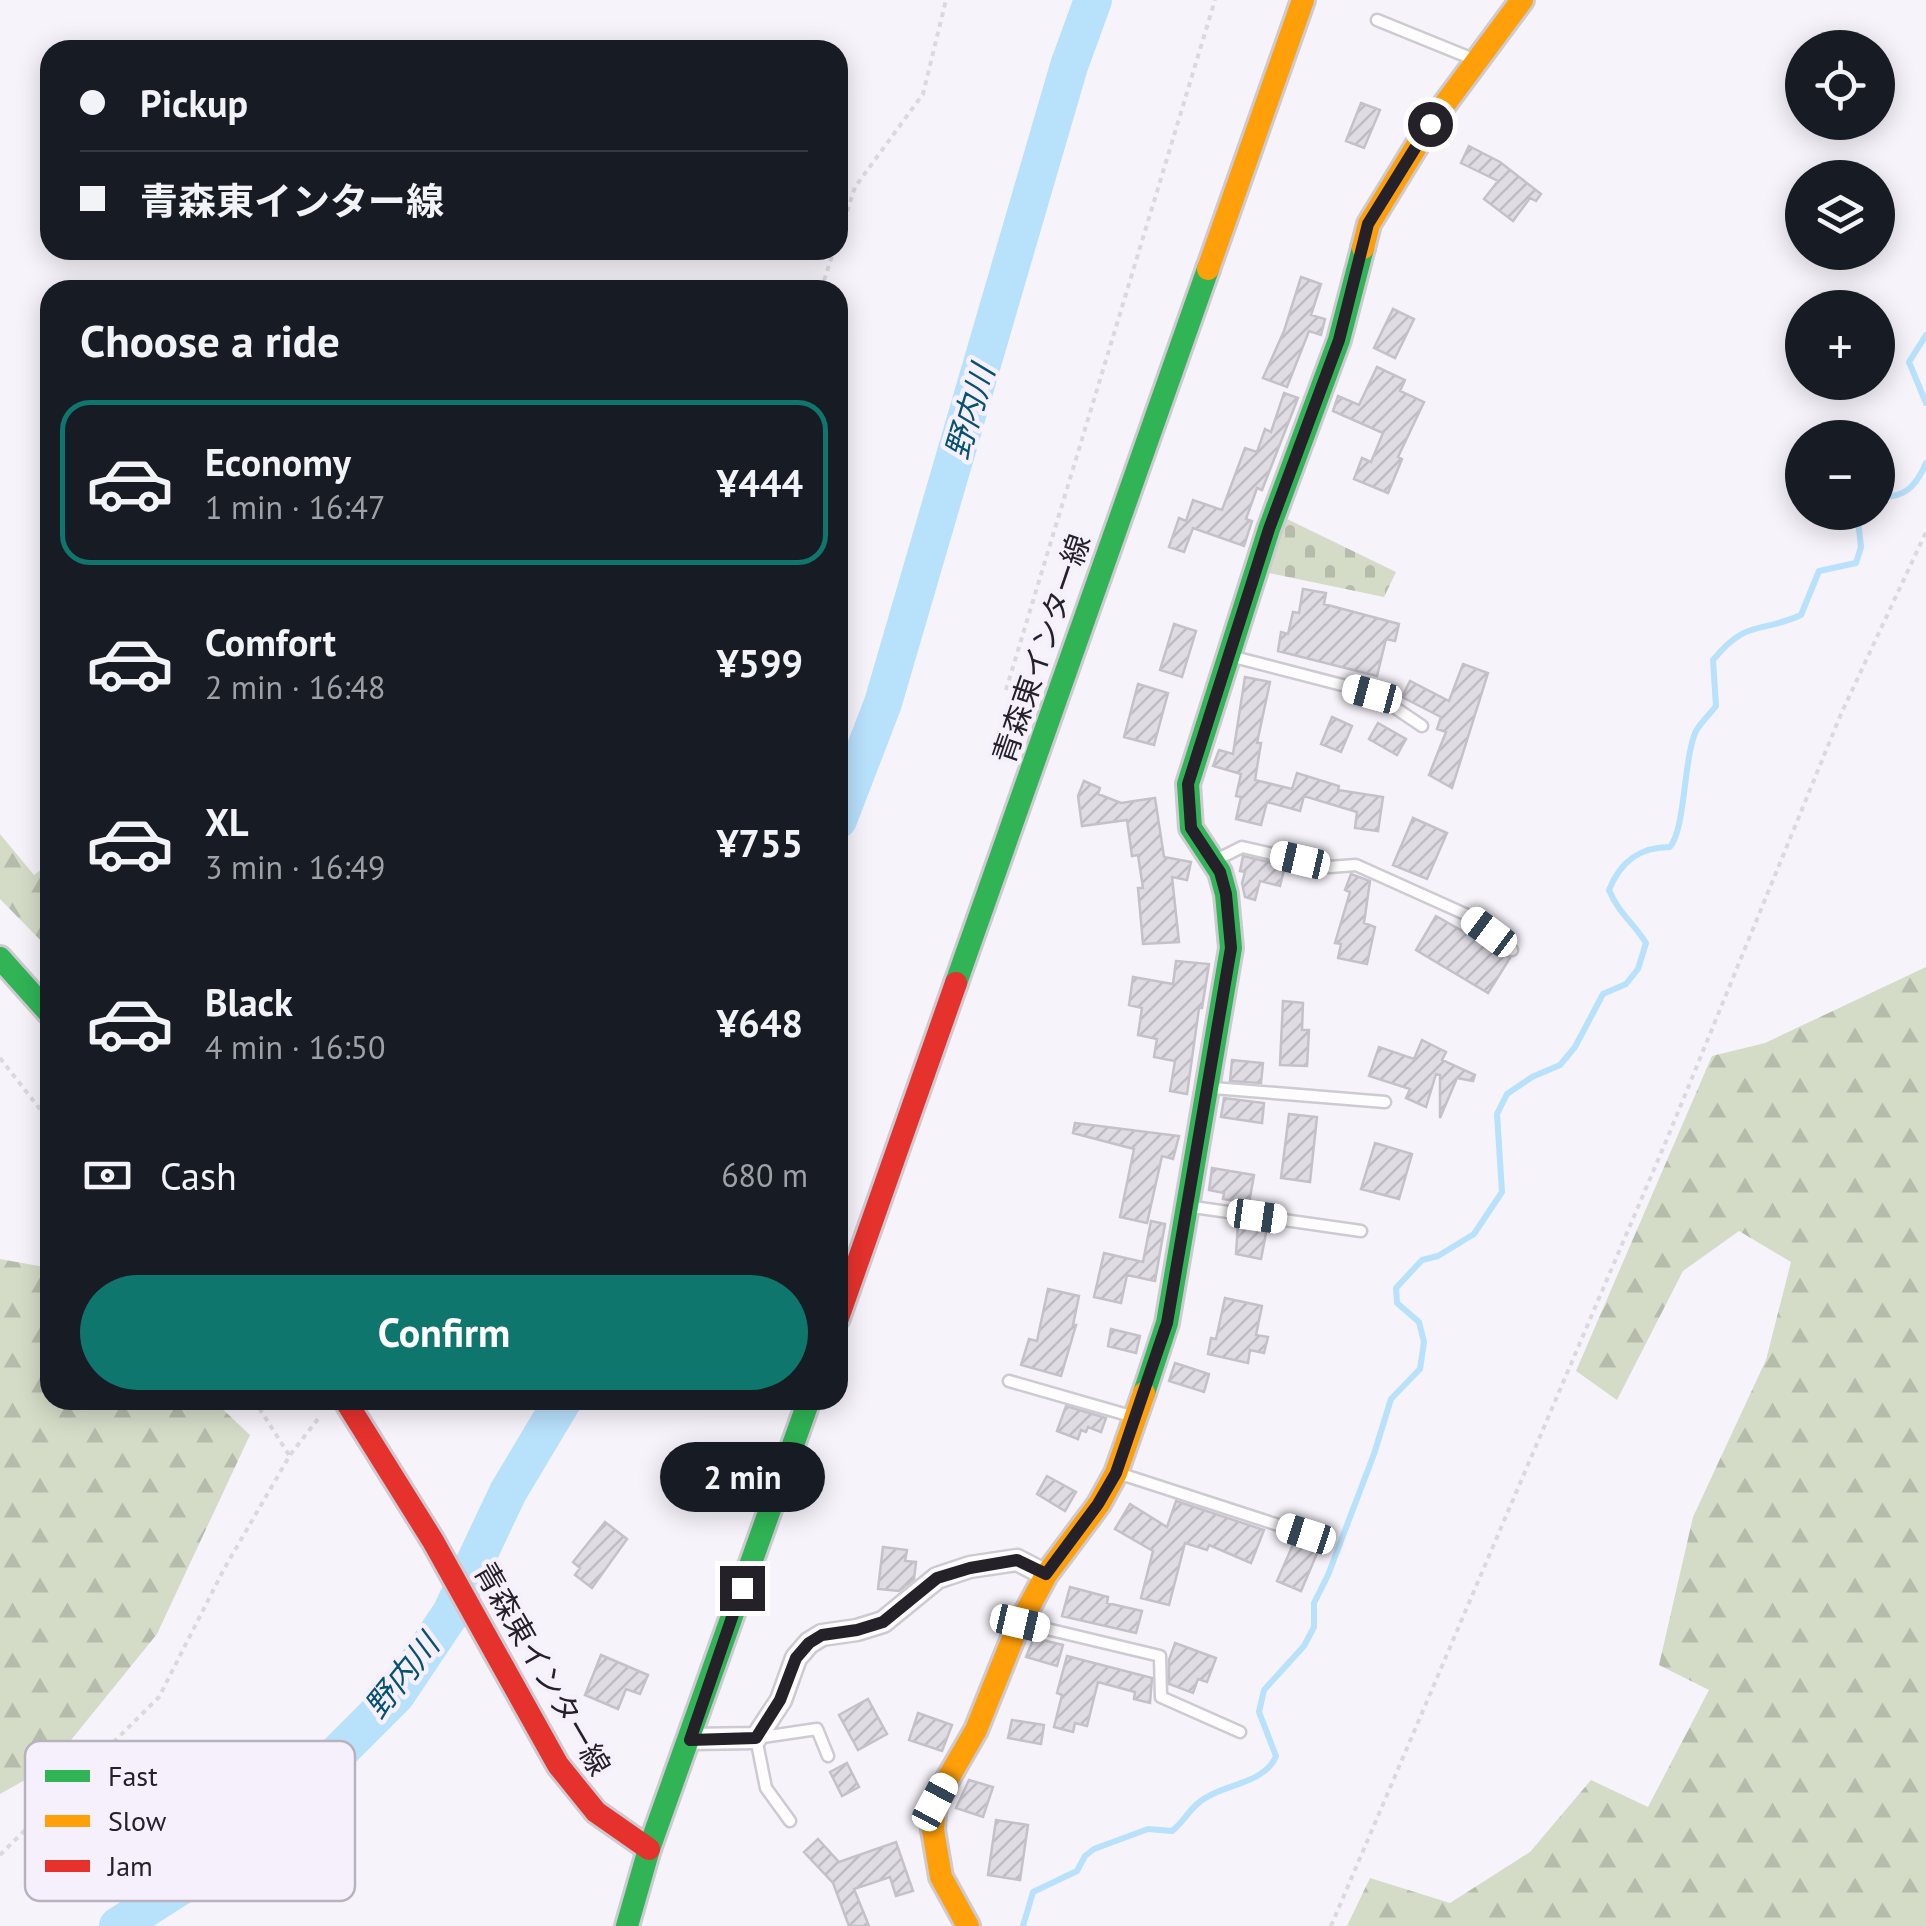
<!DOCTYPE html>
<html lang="en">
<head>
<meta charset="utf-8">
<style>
	body { margin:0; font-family:"PT Sans","Noto Sans JP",sans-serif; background:#20242c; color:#f1f3f6; height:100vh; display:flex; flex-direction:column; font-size:38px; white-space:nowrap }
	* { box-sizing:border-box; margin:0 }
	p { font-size:32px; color:#9ea1a6 }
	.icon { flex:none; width:55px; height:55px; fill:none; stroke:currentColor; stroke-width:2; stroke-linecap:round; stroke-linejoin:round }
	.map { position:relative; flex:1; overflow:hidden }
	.sheet { position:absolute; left:40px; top:280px; width:808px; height:1130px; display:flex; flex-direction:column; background:#171b24; border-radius:30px; box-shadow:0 5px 25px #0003 }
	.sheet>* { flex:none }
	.banner { position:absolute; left:40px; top:40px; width:808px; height:220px; border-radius:30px; box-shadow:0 5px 25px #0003; display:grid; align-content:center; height:220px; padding:0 40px; background:#171b24 }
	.controls { position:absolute; left:1785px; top:30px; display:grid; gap:20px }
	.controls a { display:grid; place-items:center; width:110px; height:110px; border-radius:50%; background:#171b24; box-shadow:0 5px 25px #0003; font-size:50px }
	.end { position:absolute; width:45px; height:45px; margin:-22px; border:12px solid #252129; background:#fff; box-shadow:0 0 0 5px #fff }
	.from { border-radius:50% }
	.bubble { position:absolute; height:70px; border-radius:35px; background:#171b24; box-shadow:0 5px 25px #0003; font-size:32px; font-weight:800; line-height:70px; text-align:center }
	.car { position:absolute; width:30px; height:60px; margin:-30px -15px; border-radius:12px; box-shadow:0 0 8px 2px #0007; background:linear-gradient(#fff 24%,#345 0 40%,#fff 0 76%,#345 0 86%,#fff 0) }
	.banner b { display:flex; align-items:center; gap:35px; height:95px; font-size:38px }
	.banner b+b { border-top:2px solid #363941 }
	.banner i { width:25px; height:25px; background:#f1f3f6 }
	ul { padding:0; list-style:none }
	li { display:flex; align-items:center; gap:30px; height:165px; margin:0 20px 15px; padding:0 20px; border:5px solid transparent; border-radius:30px }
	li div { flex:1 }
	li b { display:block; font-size:38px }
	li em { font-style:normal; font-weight:800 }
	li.selected { border-color:#0f766e }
	li>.icon { width:90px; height:90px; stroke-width:1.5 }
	h2 { padding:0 40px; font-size:45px; line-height:120px }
	.pay { display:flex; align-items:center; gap:25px; height:110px; padding:0 40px; font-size:38px }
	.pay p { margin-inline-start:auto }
	.button { display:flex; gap:20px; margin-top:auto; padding:20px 40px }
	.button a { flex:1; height:115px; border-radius:60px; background:#0f766e; color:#fff; font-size:40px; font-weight:800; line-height:115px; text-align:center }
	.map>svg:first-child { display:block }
</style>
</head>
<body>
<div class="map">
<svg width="1926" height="1926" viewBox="0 0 1926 1926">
	<defs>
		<pattern id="forest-firs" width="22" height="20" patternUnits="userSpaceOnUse" patternTransform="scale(2.5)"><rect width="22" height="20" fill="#d4dcc8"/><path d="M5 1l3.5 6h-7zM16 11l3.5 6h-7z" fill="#b6bcac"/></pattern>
		<pattern id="cemetery-stones" width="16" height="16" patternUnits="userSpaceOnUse" patternTransform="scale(2.5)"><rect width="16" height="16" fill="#d4dcc8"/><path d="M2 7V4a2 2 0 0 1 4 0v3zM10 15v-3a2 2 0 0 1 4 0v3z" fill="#b6bcac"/></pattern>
		<pattern id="building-hatch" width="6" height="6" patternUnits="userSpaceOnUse" patternTransform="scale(2.5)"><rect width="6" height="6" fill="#e0dce4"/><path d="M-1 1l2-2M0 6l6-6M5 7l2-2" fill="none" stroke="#c0bcc4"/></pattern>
	</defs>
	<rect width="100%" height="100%" fill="#f6f3fa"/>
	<!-- forest -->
	<path fill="url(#forest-firs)" d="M0,834L34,875L50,863V950L0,899Z
		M1926,967V1926H1347L1370,1878L1450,1903L1530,1852L1591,1780L1648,1807L1709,1690L1659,1665L1693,1517L1766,1360L1791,1262L1739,1231L1683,1271L1617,1400L1576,1371L1712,1056L1765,1043Z
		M0,1259L50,1268V1400H213L250,1435L157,1634L50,1766L0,1794Z"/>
	<!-- cemetery -->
	<path fill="url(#cemetery-stones)" d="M1285,518L1396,572L1384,597L1264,572Z"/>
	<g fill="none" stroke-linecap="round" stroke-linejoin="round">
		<!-- stream -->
		<path stroke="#b8e1fc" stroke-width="6" d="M1926,335L1909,362L1926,403
			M1878,496C1904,499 1916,487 1926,463
			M1023,1926L1033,1892L1077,1871L1085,1856L1094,1849L1148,1829L1172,1831C1185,1821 1191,1805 1207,1797C1228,1784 1266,1782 1276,1756L1259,1712L1264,1690L1304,1646L1314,1627V1603L1328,1575L1374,1454L1391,1399L1420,1369L1424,1342L1419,1322L1397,1303L1396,1288L1422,1260L1438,1256L1474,1234L1502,1192L1497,1114L1507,1094L1532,1077L1560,1065L1575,1047L1603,994L1626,984L1638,969L1646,943C1633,922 1619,914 1609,890C1620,862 1639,847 1670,847C1686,827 1683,760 1696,731C1701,722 1710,714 1716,706L1713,660C1747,618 1760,634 1801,615L1819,571L1856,563L1861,547L1857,512"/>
		<!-- river -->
		<path stroke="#b8e1fc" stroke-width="38" d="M838,820L883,703L1069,66L1093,0
			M118,1926L206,1870L314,1777L396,1695L451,1613L508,1492L563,1400"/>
	</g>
	<!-- building -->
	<path fill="url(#building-hatch)" stroke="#c4c2c8" stroke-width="2.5" d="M1361,103L1380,110L1364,148L1346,141Z
		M1469,146L1500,162L1541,194L1536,201L1530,198L1513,221L1484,199L1498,181L1461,163Z
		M1301,277L1321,284L1311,315L1325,319L1321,335L1309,331L1287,387L1263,378L1284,331Z
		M1393,309L1414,319L1395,358L1374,348Z
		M1377,367L1405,380L1400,391L1424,402L1398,457L1402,459L1388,493L1354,479L1362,458L1371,462L1383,433L1333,411L1338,396L1359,405Z
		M1284,393L1298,398L1262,490L1257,488L1246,519L1252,521L1244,546L1193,528L1184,552L1169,547L1179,518L1186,521L1193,500L1222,510L1245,448L1257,452L1265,429L1271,432Z
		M1303,589L1326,593L1324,604L1399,624L1395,641L1386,639L1377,676L1278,651L1281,632L1288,634L1293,612L1299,613Z
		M1174,624L1196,631L1182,677L1160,670Z
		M1463,664L1488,673L1452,788L1429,775L1446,732L1437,729L1441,717L1402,697L1410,681L1449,701Z
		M1245,677L1270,682L1257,743H1261L1255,780L1292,789L1297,773L1339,786L1338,790L1383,797L1378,831L1355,828L1357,812L1304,796L1300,811L1267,802L1261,825L1236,819L1241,797L1236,796L1241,774L1213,766L1219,750L1233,754Z
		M1138,684L1168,693L1154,745L1124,737Z
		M1332,717L1352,726L1341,752L1321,744Z
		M1378,723L1406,739L1397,755L1369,739Z
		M1084,781L1100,788L1098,794L1121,803L1155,798L1164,857L1191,862L1187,880L1172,877L1179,942L1143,944L1138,888H1143L1138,855L1132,856L1127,820L1082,826L1078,796Z
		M1413,818L1447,833L1427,879L1393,865Z
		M1243,856L1285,866L1280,886L1260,881L1255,900L1245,897L1242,883L1245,872L1240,871Z
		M1351,874L1370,881L1364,923L1375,927L1367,964L1338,958L1341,944L1335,943L1350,892L1345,890Z
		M1436,916L1510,958L1488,993L1416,950Z
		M1176,961L1209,964L1202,1008H1199L1187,1094L1170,1091L1175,1061L1154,1057L1157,1039L1138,1035L1142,1008L1129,1005L1133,977L1173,984Z
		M1283,1001L1303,1003L1302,1030H1309L1307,1066L1280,1065Z
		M1422,1040L1446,1052L1442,1060L1475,1075L1473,1081L1457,1078L1440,1118V1075L1436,1074L1426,1107L1406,1098L1410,1089L1369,1076L1379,1047L1414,1059Z
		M1232,1060L1263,1063L1261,1083L1230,1081Z
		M1224,1098L1264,1103L1262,1123L1221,1117Z
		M1289,1114L1317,1117L1310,1182L1281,1178Z
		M1075,1123L1179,1136L1173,1159L1162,1156L1147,1223L1120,1217L1134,1149L1073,1133Z
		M1375,1143L1412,1154L1399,1199L1361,1189Z
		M1212,1168L1254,1175L1249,1203L1223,1199L1224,1193L1209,1190Z
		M1151,1221L1165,1224L1155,1281L1127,1275L1121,1303L1094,1297L1104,1253L1143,1262Z
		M1238,1222L1267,1228L1261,1259L1236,1254Z
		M1048,1289L1079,1296L1073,1325H1076L1061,1376L1021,1365L1029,1339L1037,1341Z
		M1225,1298L1262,1306L1256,1335L1268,1337L1264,1353L1250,1350L1248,1363L1208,1354L1211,1338L1216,1339Z
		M1111,1329L1140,1336L1136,1353L1108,1346Z
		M1175,1363L1209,1374L1204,1392L1169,1381Z
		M1066,1406L1106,1418L1101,1432L1088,1427L1086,1432L1081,1430L1078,1439L1057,1431Z
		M1047,1476L1076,1492L1065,1511L1037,1494Z
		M1176,1501L1264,1530L1251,1563L1209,1545L1207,1550L1185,1543L1169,1605L1141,1598L1153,1551L1115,1529L1130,1504L1167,1527Z
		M605,1522L627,1539L592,1588L575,1575L580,1568L573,1562Z
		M1295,1540L1318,1551L1301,1591L1277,1581Z
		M883,1547L907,1550L905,1561L916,1562L914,1579L899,1591L878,1589Z
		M1070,1587L1108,1597L1107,1603L1142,1611L1136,1633L1062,1616Z
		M1034,1638L1063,1645L1057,1666L1026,1657Z
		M1175,1643L1216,1658L1207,1682L1198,1679L1193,1693L1169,1684V1660Z
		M601,1655L648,1675L640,1694L626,1689L618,1709L585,1695Z
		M1067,1656L1152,1678L1150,1703L1134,1699L1135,1692L1098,1682L1087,1726L1075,1723L1073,1732L1054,1727L1062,1695L1057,1693Z
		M868,1699L887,1734L858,1750L839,1715Z
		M918,1713L952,1725L942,1751L909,1740Z
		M1012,1720L1044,1725L1041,1744L1008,1738Z
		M847,1763L859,1787L842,1796L830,1772Z
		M969,1780L993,1787L983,1817L956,1808Z
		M996,1820L1028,1825L1020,1880L988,1875Z
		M818,1839L839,1862L896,1842L913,1891L896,1896L890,1877L854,1889L869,1926H849L833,1883L804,1852Z"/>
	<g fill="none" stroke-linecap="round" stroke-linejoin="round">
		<defs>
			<path id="lane" d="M1377,20L1473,59
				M1230,656L1373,693L1422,726
				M1218,859L1242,847L1329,867L1356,865L1465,914L1512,950
				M1213,1088L1385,1102
				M1193,1207L1361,1231
				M1009,1381L1131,1416
				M1121,1474L1306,1534
				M1026,1624L1160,1656L1161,1697L1240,1732
				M790,1821L766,1788L756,1738L817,1729L828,1756"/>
			<path id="street" d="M690,1739L756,1738L781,1700L796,1658L809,1643L822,1635L857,1630L883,1622L937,1578L970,1567L1017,1560L1046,1575"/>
			<path id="fast" d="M0,958L50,1014
				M956,983L1208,269
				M1144,1393L1167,1323L1231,948L1226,894L1220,872L1191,828L1188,784L1269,529L1339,340L1363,248
				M649,1849L809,1400
				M627,1926L649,1849"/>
			<path id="slow" d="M1363,248L1369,224L1430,124L1522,0
				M1208,269L1303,0
				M968,1926L941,1877L933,1830L935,1801L976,1730L1015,1633L1046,1575L1099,1504L1116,1473L1144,1393"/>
			<path id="jam" d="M838,1318L956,983
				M345,1400L433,1541L558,1765L596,1812L649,1849"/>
		</defs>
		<!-- lane casing -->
		<use href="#lane" stroke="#cdcad1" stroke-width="15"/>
		<!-- street casing -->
		<use href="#street" stroke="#cdcad1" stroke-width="25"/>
		<!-- fast casing -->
		<use href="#fast" stroke="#cdcad1" stroke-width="28"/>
		<!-- slow casing -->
		<use href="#slow" stroke="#cdcad1" stroke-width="28"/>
		<!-- jam casing -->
		<use href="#jam" stroke="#cdcad1" stroke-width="28"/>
		<!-- path -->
		<path stroke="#dad9db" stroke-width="4" stroke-dasharray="5 5" stroke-linecap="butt" d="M838,240L855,187L923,94L946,0
			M821,290L834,250
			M1006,690L1215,0
			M0,1058L50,1122
			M254,1400L289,1455
			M0,1855L159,1697L224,1569L290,1455L321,1415
			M1331,1926L1667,1139L1841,714L1926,532"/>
		<!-- lane -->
		<use href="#lane" stroke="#fefdfe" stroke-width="10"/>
		<!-- street -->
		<use href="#street" stroke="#fefdfe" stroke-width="20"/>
		<!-- fast -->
		<use href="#fast" stroke="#30b455" stroke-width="22"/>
		<!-- slow -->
		<use href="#slow" stroke="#ff9f0a" stroke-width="22"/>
		<!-- jam -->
		<use href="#jam" stroke="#e5322d" stroke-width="22"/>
	</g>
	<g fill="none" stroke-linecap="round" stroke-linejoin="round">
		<!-- route -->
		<path stroke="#252129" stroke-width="12" d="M742,1588L690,1740L756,1738L780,1700L796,1658L809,1643L822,1635L857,1630L883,1622L937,1578L970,1568L1017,1560L1046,1574L1098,1504L1116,1473L1167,1323L1231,948L1226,894L1220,872L1191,828L1188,784L1269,529L1339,340L1368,224L1430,124"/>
	</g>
	<g text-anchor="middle" stroke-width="9" stroke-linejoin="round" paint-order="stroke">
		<!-- street labels -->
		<g font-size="30" fill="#252129" stroke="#f6f0fd">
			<text transform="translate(1042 649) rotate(-71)" y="10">青森東インター線</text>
			<text transform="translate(542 1669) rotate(60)" y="10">青森東インター線</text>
		</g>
		<!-- water labels -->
		<g font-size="32" font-style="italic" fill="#055274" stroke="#f6f0fd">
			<text transform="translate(970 412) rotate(-73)" y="11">野内川</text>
			<text transform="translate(402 1676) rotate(-51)" y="11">野内川</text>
		</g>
	</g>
	<!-- legend -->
	<rect x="25" y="1741" width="330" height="160" rx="15" fill="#f6f0fd" stroke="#b7b2bd" stroke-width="2.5"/>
	<rect x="45" y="1770" width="45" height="12" fill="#30b455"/>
	<rect x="45" y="1815" width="45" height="12" fill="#ff9f0a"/>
	<rect x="45" y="1860" width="45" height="12" fill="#e5322d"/>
	<g font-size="28" fill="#252129">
		<text x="108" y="1786">Fast</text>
		<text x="108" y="1831">Slow</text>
		<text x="108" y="1876">Jam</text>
	</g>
</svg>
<div class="controls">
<a><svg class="icon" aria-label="locate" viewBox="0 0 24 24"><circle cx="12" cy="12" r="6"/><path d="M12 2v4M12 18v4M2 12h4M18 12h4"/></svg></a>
<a><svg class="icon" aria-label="layers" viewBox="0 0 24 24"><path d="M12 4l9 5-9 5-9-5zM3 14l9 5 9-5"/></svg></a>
<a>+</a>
<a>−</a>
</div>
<i class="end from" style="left:1430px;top:124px"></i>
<i class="end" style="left:742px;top:1588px"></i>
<div class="bubble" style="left:660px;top:1442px;width:165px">2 min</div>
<i class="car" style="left:1372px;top:694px;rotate:285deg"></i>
<i class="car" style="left:1300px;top:860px;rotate:283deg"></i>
<i class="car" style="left:1489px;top:932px;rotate:307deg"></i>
<i class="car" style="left:1257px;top:1216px;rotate:98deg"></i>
<i class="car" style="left:1306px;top:1534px;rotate:288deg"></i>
<i class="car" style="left:1020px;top:1623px;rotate:103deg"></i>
<i class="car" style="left:935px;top:1802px;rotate:28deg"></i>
<div class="banner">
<b><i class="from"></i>Pickup</b>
<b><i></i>青森東インター線</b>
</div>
<section class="sheet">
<h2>Choose a ride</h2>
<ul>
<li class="selected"><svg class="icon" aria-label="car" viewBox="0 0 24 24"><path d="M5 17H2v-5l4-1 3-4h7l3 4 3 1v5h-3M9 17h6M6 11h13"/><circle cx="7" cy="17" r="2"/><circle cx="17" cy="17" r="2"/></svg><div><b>Economy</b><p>1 min · 16:47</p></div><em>¥444</em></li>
<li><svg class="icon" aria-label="car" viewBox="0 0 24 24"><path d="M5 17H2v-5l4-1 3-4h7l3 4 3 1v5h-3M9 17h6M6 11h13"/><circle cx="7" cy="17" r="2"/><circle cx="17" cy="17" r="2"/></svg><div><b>Comfort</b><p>2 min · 16:48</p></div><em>¥599</em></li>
<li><svg class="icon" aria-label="car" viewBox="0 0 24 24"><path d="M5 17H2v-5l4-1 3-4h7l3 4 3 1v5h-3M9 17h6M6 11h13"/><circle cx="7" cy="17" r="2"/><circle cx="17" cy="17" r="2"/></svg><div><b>XL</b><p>3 min · 16:49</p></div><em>¥755</em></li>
<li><svg class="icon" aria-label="car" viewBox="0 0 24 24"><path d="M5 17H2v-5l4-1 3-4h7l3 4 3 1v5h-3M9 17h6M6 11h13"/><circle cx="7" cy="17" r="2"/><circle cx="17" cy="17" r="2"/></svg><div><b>Black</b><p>4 min · 16:50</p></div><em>¥648</em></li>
</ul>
<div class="pay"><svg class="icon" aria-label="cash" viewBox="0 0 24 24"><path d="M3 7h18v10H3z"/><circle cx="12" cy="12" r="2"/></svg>Cash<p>680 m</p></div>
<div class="button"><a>Confirm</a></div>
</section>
</div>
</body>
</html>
